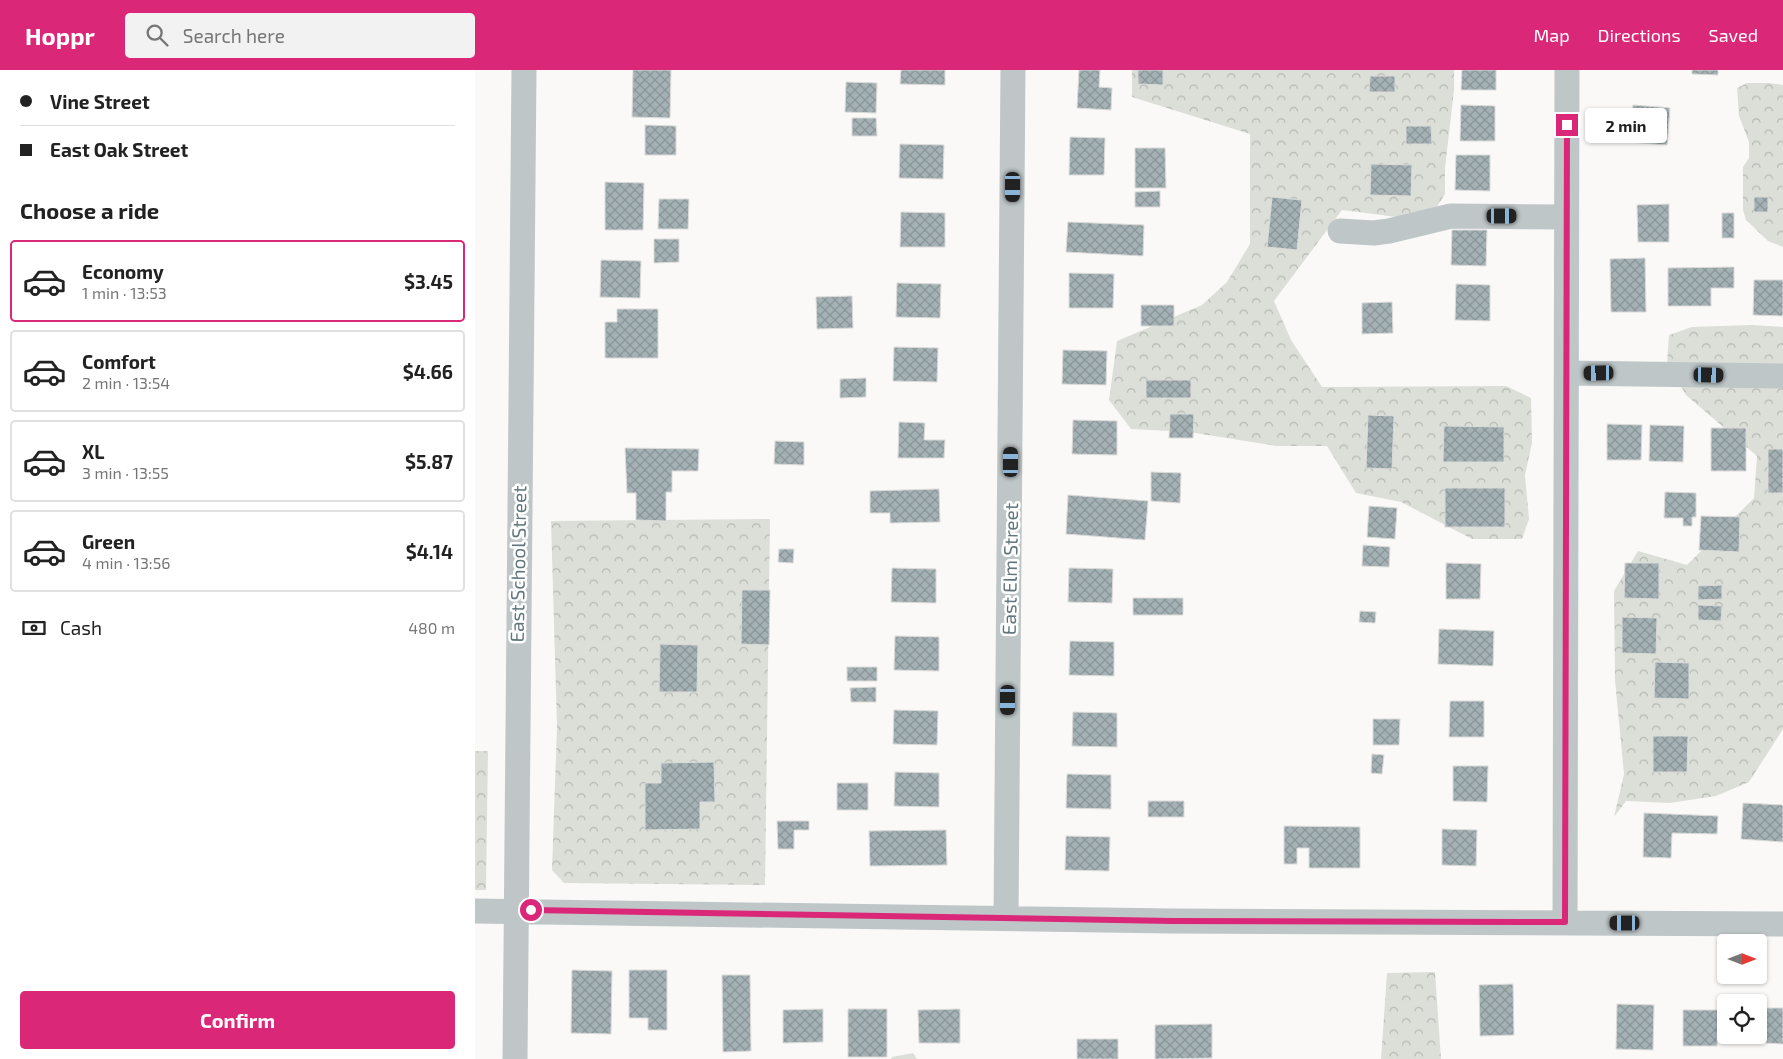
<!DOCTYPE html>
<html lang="en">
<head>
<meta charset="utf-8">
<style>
	body { margin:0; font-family:"Exo 2",sans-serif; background:#f2f2f2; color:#222; height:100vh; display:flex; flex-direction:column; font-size:19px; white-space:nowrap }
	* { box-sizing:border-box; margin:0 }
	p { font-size:16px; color:#767676 }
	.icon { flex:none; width:28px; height:28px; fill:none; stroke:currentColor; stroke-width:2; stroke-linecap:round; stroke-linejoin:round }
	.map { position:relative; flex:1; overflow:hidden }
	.drawer { display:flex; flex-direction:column; background:#fff; width:475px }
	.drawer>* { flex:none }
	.hud { display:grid; align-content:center; height:110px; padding:0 20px; background:#fff }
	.needle { width:32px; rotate:90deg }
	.fabs { position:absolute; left:1242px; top:864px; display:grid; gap:10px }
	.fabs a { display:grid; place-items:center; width:50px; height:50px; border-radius:5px; background:#fff; box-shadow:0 1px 4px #0004; font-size:25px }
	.end { position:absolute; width:22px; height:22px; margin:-11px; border:6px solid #db2777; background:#fff; box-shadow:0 0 0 2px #fff }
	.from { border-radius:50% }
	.bubble { position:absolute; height:35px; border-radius:5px; background:#fff; box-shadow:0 1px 4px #0004; font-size:16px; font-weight:700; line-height:35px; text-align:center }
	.car { position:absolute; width:15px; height:30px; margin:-15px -8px; border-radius:6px; box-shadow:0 0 4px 1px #0007; background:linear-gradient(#222 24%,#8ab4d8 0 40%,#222 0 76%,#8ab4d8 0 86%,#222 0) }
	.hud b { display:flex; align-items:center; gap:18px; height:48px; font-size:19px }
	.hud b+b { border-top:1px solid #e0e0e0 }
	.hud i { width:12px; height:12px; background:#222 }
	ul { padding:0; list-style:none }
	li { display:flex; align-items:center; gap:15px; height:82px; margin:0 10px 8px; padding:0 10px; border:2px solid #e0e0e0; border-radius:5px }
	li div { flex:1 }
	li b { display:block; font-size:19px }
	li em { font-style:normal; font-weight:700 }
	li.selected { border-color:#db2777 }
	li>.icon { width:45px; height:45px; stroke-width:1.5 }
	h2 { padding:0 20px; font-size:22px; line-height:60px }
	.pay { display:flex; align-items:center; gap:12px; height:55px; padding:0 20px; font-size:19px }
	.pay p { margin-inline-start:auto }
	.button { display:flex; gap:10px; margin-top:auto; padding:10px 20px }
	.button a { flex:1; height:58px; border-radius:5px; background:#db2777; color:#fff; font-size:20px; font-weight:700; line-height:58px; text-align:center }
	header { display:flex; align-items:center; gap:30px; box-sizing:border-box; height:70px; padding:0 25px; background:#db2777; color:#fff }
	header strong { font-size:24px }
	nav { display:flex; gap:28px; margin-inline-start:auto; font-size:18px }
	.search { width:350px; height:45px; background:#f2f2f2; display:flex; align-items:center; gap:12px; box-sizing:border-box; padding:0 18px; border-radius:5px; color:#767676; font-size:19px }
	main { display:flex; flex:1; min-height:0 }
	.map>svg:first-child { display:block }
</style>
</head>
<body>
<header>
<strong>Hoppr</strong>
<div class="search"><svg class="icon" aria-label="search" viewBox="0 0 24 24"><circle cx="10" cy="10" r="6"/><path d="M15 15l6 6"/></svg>Search here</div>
<nav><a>Map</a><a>Directions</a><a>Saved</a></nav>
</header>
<main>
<section class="drawer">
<div class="hud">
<b><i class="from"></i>Vine Street</b>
<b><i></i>East Oak Street</b>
</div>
<h2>Choose a ride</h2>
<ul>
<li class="selected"><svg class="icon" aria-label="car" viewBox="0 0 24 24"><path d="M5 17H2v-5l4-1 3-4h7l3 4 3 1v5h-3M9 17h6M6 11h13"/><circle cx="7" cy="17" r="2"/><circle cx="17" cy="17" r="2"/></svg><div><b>Economy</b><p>1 min · 13:53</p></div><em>$3.45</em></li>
<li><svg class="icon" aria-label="car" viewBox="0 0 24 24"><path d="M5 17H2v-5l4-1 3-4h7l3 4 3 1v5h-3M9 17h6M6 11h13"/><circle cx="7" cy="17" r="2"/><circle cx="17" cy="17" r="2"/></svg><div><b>Comfort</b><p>2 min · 13:54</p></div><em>$4.66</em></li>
<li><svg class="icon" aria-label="car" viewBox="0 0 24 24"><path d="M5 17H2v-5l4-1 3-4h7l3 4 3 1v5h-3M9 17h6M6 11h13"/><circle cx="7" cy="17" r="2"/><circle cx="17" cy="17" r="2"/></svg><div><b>XL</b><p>3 min · 13:55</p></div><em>$5.87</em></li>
<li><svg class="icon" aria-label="car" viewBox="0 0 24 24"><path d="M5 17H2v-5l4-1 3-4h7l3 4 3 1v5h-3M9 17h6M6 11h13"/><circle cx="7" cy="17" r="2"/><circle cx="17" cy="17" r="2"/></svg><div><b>Green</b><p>4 min · 13:56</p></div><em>$4.14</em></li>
</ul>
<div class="pay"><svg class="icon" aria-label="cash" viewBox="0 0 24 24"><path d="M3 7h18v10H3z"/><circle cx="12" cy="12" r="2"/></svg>Cash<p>480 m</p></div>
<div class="button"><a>Confirm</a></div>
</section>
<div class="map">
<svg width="1308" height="989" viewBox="0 0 1308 989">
	<defs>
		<pattern id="forest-crowns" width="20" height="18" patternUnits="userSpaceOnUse" patternTransform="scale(1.25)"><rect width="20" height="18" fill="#dbdfd7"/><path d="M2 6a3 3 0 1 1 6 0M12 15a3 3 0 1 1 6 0" fill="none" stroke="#b5b9b3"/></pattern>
		<pattern id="building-cross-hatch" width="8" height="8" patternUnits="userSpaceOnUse" patternTransform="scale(1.25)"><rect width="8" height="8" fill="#a5b2b5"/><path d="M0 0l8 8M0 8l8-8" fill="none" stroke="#8a9598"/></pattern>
	</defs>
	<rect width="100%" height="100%" fill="#faf9f8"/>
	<!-- forest -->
	<path fill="url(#forest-crowns)" d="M657,0H979V20L970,98V124L953,151L867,140L799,231L816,270L847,317L1031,316L1056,328L1057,373L1050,405L1054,449L1047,469H997L926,432L881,423L852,376H801L714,362L656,359L634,330L642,271L727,235L752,212L775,174V64L657,27Z
		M1272,13H1293L1308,15V177L1293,171L1271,150L1268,140V97L1274,88V72L1264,46L1262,18Z
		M1276,255L1308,257V659L1274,712L1241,726L1195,733L1151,731L1139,747L1149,704L1140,610L1139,521L1163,481L1212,495L1279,428L1282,386L1211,325L1192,293L1194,265L1217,257Z
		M295,449L290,815L89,813L77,800L82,657L76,451Z
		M0,681H13L11,820H0Z
		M960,902L966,989H906L912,903Z
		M438,983L442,989H416L417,987Z"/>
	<!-- building -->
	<path fill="url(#building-cross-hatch)" stroke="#dcdbda" d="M158,0H196L195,48L157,47Z
		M426,0H470V15L425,14Z
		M604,0H625L624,17L637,18L636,40L602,38Z
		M663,0H688V15L663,14Z
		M987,0H1021V20H986Z
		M1217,0H1243V5L1217,4Z
		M895,6H920V22H894Z
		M371,12L402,13L401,43L370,42Z
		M986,35L1020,36V71H985Z
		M1158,35L1195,38L1192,75L1154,72Z
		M377,48H401L402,66H377Z
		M170,55L201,56V85H170Z
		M931,56H956L957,74H931Z
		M595,67L630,68L629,105H594Z
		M425,74L469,75L468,109L424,108Z
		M660,78H690L691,118H660Z
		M981,85H1015V121L980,120Z
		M896,94L937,95L936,126L895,125Z
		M130,112L169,113L168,160H130Z
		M685,121V137H660V122Z
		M797,127L827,130L822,180L792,177Z
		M1279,127H1293V142H1279Z
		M184,129H214L213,159H183Z
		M1194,134V172H1163L1162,135Z
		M426,142L470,143V177H425Z
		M1247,143H1259V168H1247Z
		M593,152L669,155L668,186L591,182Z
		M977,160H1012L1011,196L976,195Z
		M179,169H204V192L179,193Z
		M1170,188L1171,242H1136L1135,189Z
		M126,190L166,191L165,228L125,227Z
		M1259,197V218H1236V236H1193V198Z
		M594,203L639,204L638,238H594Z
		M1279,210H1308V246L1278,245Z
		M422,213L466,214L465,248L421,247Z
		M981,214L1015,215V251L980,250Z
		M377,226L378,258L342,259L341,227Z
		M917,232L918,263L887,264V233Z
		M666,235H699V256H666Z
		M142,239H183V288H130V252H142Z
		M419,277L463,278L462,312L418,311Z
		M588,280L632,281L631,315L587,314Z
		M391,308V327L365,328V309Z
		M671,310H716V328H671Z
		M695,344H719L718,368H694Z
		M893,345L919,346L917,399L891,398Z
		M598,350L642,351V385L597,384Z
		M424,352L450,353L449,370H470L469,388H423Z
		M1132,354L1167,355L1166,390H1132Z
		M1175,355L1209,356L1208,392L1174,391Z
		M969,356L1029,357V392H968Z
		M1236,358H1271V401H1236Z
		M300,371L329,372V395L299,394Z
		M150,378L224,379L223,401H197V422H191V451L161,450V423H152Z
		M1293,379H1308V423H1293Z
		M676,402L706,403L705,433L676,431Z
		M970,418H1030V457H970Z
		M464,419L465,452L415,453V443H395V421Z
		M1190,422L1221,423V447H1217V456H1208V448H1189Z
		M593,425L673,431L670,470L591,464Z
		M894,436L922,438L920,469L892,467Z
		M1226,446L1265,447L1264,482L1224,480Z
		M888,475L915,477L914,497L887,496Z
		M304,479H319L318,493L303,492Z
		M971,493L1006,494L1005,529H971Z
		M1150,493H1184V529L1149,528Z
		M417,498L461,499V533L416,532Z
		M594,498L638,499L637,533L593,532Z
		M1247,515V529L1223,530V516Z
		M267,520H295L294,575L266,574Z
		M658,528H708V545H658Z
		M1223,535L1247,536L1246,551L1223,550Z
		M885,541L901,542L900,553L884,552Z
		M1147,547L1182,548L1181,584L1147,583Z
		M964,559L1019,561L1018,596L963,594Z
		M420,566L464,567V601L419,600Z
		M595,571L639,572V606L594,605Z
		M185,574L223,575L222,622H184Z
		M1180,592L1214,593V629L1179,628Z
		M372,597H402V611H372Z
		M401,617V632H376L375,618Z
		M975,631H1009V667H974Z
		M419,640L463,641L462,675L418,674Z
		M598,642L642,643V677L597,676Z
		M898,649H925L924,675H898Z
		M1178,666H1213L1212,702H1178Z
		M897,684L909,685L907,704L896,703Z
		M239,692L240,732H225V759L170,760V713H186V693Z
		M978,696H1013L1012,732L978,731Z
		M420,702L464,703V737L419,736Z
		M592,704L636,705V739L591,738Z
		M362,713H393V740H362Z
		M673,731H709V747H673Z
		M1268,733L1308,735V772L1266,769Z
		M1169,743L1243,746L1242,764L1197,763L1196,788L1168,787Z
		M302,751H334V760H319V779H303Z
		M809,756L885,757V798H834V778H822V794H809Z
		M967,759L1002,760L1001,796L967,795Z
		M471,760L472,795L395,796L394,761Z
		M591,766L635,767L634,801L590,800Z
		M97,900L137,901L136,964L96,963Z
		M154,900H192V960H173V948H154Z
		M247,905H275L276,981L248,982Z
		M1038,914L1039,965L1005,966L1004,915Z
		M1142,934L1179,935L1178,980L1141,979Z
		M1291,938H1308V974L1291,973Z
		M348,939V972L308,973V940Z
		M373,939H412V987H373Z
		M485,939V973H444L443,940Z
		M1208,940H1243L1242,976H1208Z
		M737,954V988L680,989V955Z
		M602,969H643V989H602Z"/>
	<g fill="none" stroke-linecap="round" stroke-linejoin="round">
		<!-- minor -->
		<path stroke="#bec6c8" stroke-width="25" d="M865,161L899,163L914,161L976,146L1091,147
			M1092,303L1308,306
			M0,841L697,851L1308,854
			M531,848L538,0
			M1090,852L1092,0
			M40,989L49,0"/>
	</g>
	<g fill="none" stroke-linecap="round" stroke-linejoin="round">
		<!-- route -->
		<path stroke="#db2777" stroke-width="6" d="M56,840L697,851L1090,852L1092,55"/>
	</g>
	<g text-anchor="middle" stroke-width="5" stroke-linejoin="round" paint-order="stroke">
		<!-- street labels -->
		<g font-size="19" fill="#60767c" stroke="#fff">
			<text transform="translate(43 494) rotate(-89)" y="7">East School Street</text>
			<text transform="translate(535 499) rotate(-89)" y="7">East Elm Street</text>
		</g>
	</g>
</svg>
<div class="fabs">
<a><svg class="needle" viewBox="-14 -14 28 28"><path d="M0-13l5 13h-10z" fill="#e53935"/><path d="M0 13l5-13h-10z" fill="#767676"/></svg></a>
<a><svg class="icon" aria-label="locate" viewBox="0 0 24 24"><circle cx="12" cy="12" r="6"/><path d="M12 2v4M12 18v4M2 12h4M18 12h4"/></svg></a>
</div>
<i class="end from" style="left:56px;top:840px"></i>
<i class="end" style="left:1092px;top:55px"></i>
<div class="bubble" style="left:1110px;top:38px;width:82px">2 min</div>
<i class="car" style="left:538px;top:117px;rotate:180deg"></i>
<i class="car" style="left:1027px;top:146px;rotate:90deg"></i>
<i class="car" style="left:1124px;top:303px;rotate:269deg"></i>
<i class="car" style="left:1234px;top:305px;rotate:91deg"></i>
<i class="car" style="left:536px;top:392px;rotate:0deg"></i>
<i class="car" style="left:533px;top:630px;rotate:180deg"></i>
<i class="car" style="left:1150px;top:853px;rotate:270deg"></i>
</div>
</main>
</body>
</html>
